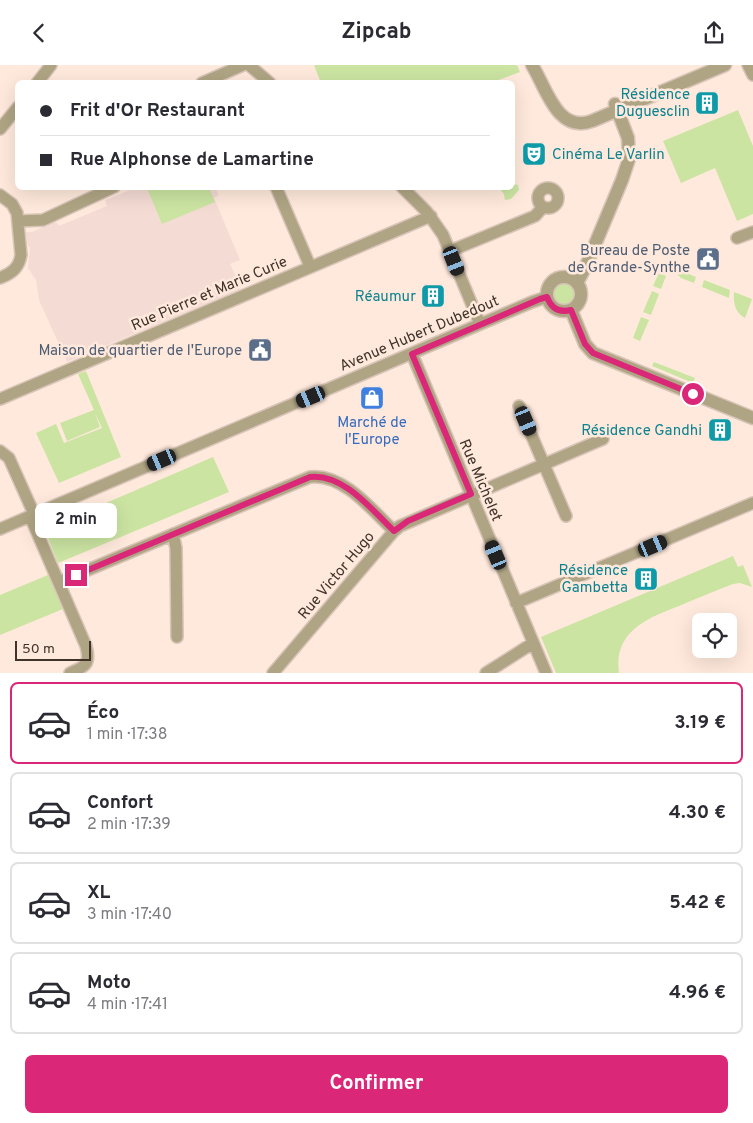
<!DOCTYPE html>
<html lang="fr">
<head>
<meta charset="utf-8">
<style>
	body { margin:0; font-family:Overpass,sans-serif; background:#f7f7f7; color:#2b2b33; height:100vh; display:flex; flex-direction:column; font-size:19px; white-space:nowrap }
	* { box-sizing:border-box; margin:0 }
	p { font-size:16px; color:#7c7c81 }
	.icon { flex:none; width:28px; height:28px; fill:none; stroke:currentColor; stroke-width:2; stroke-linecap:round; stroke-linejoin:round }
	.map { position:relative; height:608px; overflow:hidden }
	.drawer { display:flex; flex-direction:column; background:#fff; flex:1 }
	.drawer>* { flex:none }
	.banner { position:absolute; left:15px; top:15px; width:500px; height:110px; border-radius:8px; box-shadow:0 5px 20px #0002; display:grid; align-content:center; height:110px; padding:0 25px; background:#fff }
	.tools { position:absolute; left:692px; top:548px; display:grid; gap:10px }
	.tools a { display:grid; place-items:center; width:45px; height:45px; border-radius:8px; background:#fff; box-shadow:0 5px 20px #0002; font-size:25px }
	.scale { position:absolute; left:15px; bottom:12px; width:76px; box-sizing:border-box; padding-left:5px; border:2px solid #40332a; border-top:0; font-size:14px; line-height:18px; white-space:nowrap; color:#40332a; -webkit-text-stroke:4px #ffe9dc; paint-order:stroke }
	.end { position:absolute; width:22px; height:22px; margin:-11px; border:6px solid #db2777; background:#fff; box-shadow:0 0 0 2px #fff }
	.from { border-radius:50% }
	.bubble { position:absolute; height:35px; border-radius:8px; background:#fff; box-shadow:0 5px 20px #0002; font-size:16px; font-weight:700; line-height:35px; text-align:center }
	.car { position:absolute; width:15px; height:30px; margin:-15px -8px; border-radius:6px; box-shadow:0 0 4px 1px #0007; background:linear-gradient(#222 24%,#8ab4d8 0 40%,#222 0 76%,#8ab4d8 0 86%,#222 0) }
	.banner b { display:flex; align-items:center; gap:18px; height:48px; font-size:19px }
	.banner b+b { border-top:1px solid #e1e1e2 }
	.banner i { width:12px; height:12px; background:#2b2b33 }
	ul { padding:9px 0 0; list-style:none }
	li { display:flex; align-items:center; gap:15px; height:82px; margin:0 10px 8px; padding:0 15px; border:2px solid #e1e1e2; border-radius:8px }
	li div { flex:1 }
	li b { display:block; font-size:19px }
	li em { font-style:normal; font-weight:700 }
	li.current { border-color:#db2777 }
	li>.icon { width:45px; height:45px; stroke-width:1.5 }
	.button { display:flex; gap:10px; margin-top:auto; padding:10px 25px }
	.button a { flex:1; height:58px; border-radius:8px; background:#db2777; color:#fff; font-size:20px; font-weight:700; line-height:58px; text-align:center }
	header { display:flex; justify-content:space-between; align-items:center; height:65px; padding:0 25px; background:#fff; font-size:22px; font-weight:700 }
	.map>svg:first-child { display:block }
</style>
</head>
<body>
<header><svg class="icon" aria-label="back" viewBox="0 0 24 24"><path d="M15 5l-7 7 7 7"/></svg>Zipcab<svg class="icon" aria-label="share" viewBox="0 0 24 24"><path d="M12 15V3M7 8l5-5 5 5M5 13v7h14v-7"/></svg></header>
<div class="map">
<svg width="753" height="608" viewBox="0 0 753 608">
	<rect width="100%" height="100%" fill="#ffe9dc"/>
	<!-- education -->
	<path fill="#f4dbd4" d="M135,123H215L219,130L214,133L240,195L230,199L241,224L67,297L39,235L36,215L28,203L30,182L28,181L26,167H32L53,157L57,158L59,161L107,141L105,135Z"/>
	<!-- green -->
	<path fill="#cbe4a2" d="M314,0H517L520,7L493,17L321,18Z
		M738,45L753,81V149L737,156L715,103L681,118L663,76Z
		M513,119L518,120L519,125L511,134L505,135L504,129L499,123L512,122Z
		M147,123H209L215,137L162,159Z
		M679,205L696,212L694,218L681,213L678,210Z
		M659,208L666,211L661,224L653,221Z
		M704,215L730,225L729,233L702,222Z
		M552 229a12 12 0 1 1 24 0a12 12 0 1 1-24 0Z
		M652,226L659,229L651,250L643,247Z
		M734,227L752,234L745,253C735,248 733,237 734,227Z
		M641,252L649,255L640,276L633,273Z
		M654,297L695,313L693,318L652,301Z
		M86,306L121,392L59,418L36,368L56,359L64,378L102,363L95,348L100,362L67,376L60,358L94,345L78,309Z
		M213,392L229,427L58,498L46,468L50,462Z
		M733,491L738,502L743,500L752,522L740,518L733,519C715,526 697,533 679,541C648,553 613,566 619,608H556L541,572Z
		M48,510L63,544L0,570V530Z"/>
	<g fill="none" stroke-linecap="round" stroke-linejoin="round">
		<defs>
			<path id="minor" d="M249,0L270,18
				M748,0L753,10
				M37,18L51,0
				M202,18L243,0
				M0,64L18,42
				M276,122L310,201
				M402,122L427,147L443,170L480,259
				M538 133a10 10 0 1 1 20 0a10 10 0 1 1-20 0Z
				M0,130L12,139L17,148L21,190C19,203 12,208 0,213
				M19,156L43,155L114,122
				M737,173L753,167
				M450,186L535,151L543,142
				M412,289L546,608
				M0,334L431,151
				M519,341L566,451
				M0,386L9,393L34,449
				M30,451L86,581C91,599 85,602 70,608
				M0,464L532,237L547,232
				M173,469L176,483L177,572
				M59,517L310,412C343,408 372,445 394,466
				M516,538L753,438
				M273,608L394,466L400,461L603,374
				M486,608L533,578"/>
			<path id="tertiary" d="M532,0C546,22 557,69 592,56L725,0
				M547 229a17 17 0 1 1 34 0a17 17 0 1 1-34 0Z
				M577,218L586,201L622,115L629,94L628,73L615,39
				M571,245L585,279L593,288L753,353"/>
		</defs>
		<!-- minor casing -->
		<use href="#minor" stroke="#d9c5b8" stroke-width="14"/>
		<!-- tertiary casing -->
		<use href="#tertiary" stroke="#d9c5b8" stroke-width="15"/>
		<!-- minor -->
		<use href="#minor" stroke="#afa584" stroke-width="11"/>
		<!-- tertiary -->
		<use href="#tertiary" stroke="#afa584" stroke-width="12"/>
	</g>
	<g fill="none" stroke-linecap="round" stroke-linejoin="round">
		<!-- route -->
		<path stroke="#db2777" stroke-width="6" d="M76,510L310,412C343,408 372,445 394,466L408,456L471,429L412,289L540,234L547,232C551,243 559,248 571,245L585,279L593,288L693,329"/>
	</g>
	<!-- icons -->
	<defs>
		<symbol id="building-square" viewBox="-11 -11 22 22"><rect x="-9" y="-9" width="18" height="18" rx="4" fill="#0f9aa8" stroke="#ffe9dc"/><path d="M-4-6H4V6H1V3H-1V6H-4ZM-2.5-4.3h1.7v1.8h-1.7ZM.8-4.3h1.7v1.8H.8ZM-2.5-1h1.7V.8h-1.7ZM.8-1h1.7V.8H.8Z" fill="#fff"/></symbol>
		<symbol id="theatre-square" viewBox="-11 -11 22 22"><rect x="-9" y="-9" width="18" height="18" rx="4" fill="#0f9aa8" stroke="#ffe9dc"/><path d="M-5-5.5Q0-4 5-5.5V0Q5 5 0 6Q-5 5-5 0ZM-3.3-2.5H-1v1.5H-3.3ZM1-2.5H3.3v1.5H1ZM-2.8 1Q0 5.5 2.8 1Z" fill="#fff"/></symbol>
		<symbol id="civic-square" viewBox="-11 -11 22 22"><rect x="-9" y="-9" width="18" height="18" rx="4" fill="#5c6f8a" stroke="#ffe9dc"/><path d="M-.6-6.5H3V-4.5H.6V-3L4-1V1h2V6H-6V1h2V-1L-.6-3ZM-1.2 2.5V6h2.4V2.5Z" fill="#fff"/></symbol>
		<symbol id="shop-square" viewBox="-11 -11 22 22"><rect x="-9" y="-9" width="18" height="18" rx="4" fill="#3f7fe0" stroke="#ffe9dc"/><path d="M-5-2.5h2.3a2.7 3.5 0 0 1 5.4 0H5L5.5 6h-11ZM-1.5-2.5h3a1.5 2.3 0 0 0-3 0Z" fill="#fff"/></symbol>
	</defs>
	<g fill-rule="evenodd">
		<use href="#building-square" x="693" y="24" width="28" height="28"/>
		<use href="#theatre-square" x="520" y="75" width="28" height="28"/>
		<use href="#civic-square" x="694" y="180" width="28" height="28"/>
		<use href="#building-square" x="419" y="217" width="28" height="28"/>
		<use href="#civic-square" x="246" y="271" width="28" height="28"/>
		<use href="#shop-square" x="358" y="319" width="28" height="28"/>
		<use href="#building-square" x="706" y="351" width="28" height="28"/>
		<use href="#building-square" x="632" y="500" width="28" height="28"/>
	</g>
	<g text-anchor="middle" stroke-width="5" stroke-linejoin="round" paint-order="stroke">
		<!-- culture labels -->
		<g font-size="15" fill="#0d838f" stroke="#ffe9dc" text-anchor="end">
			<text x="690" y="34">Résidence<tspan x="690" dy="17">Duguesclin</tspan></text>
			<text x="552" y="94" text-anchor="start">Cinéma Le Varlin</text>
			<text x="416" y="236">Réaumur</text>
			<text x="702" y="370">Résidence Gandhi</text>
			<text x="628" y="510">Résidence<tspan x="628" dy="17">Gambetta</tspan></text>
		</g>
		<!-- service labels -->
		<g font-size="15" fill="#4e5e75" stroke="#ffe9dc" text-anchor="end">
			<text x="690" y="190">Bureau de Poste<tspan x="690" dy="17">de Grande-Synthe</tspan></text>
			<text x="242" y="290">Maison de quartier de l'Europe</text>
		</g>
		<!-- street labels -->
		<g font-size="15" fill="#40332a" stroke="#ffe9dc">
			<text transform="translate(209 228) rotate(-23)" y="5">Rue Pierre et Marie Curie</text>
			<text transform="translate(419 268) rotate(-23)" y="5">Avenue Hubert Dubedout</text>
			<text transform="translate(481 415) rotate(67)" y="5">Rue Michelet</text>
			<text transform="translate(336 510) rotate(-50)" y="5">Rue Victor Hugo</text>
		</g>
		<!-- shop labels -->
		<g font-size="15" fill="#366cbe" stroke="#ffe9dc">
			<text x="372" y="362">Marché de<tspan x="372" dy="17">l'Europe</tspan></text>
		</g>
	</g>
</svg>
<div class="tools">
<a><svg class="icon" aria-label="locate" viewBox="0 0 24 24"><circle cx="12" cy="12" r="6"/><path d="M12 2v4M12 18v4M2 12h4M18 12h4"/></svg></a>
</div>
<div class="scale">50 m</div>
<i class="end from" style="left:693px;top:329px"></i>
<i class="end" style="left:76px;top:510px"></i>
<div class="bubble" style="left:35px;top:438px;width:82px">2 min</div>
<i class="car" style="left:454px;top:196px;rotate:158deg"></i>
<i class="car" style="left:311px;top:332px;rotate:247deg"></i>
<i class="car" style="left:526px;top:356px;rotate:157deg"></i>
<i class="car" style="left:162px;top:395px;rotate:247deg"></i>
<i class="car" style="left:653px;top:481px;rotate:67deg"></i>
<i class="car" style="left:496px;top:490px;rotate:337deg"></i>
<div class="banner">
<b><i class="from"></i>Frit d'Or Restaurant</b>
<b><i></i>Rue Alphonse de Lamartine</b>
</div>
</div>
<section class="drawer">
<ul>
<li class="current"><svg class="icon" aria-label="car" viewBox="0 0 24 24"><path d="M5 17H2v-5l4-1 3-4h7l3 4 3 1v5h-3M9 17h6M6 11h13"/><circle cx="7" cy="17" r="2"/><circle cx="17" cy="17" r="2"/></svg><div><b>Éco</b><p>1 min · 17:38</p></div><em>3.19 €</em></li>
<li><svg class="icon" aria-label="car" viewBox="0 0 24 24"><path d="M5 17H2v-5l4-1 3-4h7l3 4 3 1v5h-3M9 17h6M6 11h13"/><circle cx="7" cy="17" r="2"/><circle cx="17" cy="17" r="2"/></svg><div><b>Confort</b><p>2 min · 17:39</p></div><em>4.30 €</em></li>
<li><svg class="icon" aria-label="car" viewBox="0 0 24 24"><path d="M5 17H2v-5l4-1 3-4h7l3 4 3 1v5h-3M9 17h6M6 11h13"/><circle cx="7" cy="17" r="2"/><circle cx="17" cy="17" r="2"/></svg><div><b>XL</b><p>3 min · 17:40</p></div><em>5.42 €</em></li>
<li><svg class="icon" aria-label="car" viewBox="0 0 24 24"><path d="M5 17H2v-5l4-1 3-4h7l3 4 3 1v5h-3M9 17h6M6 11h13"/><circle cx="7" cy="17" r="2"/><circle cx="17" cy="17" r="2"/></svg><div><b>Moto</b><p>4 min · 17:41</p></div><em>4.96 €</em></li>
</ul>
<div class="button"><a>Confirmer</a></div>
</section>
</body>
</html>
